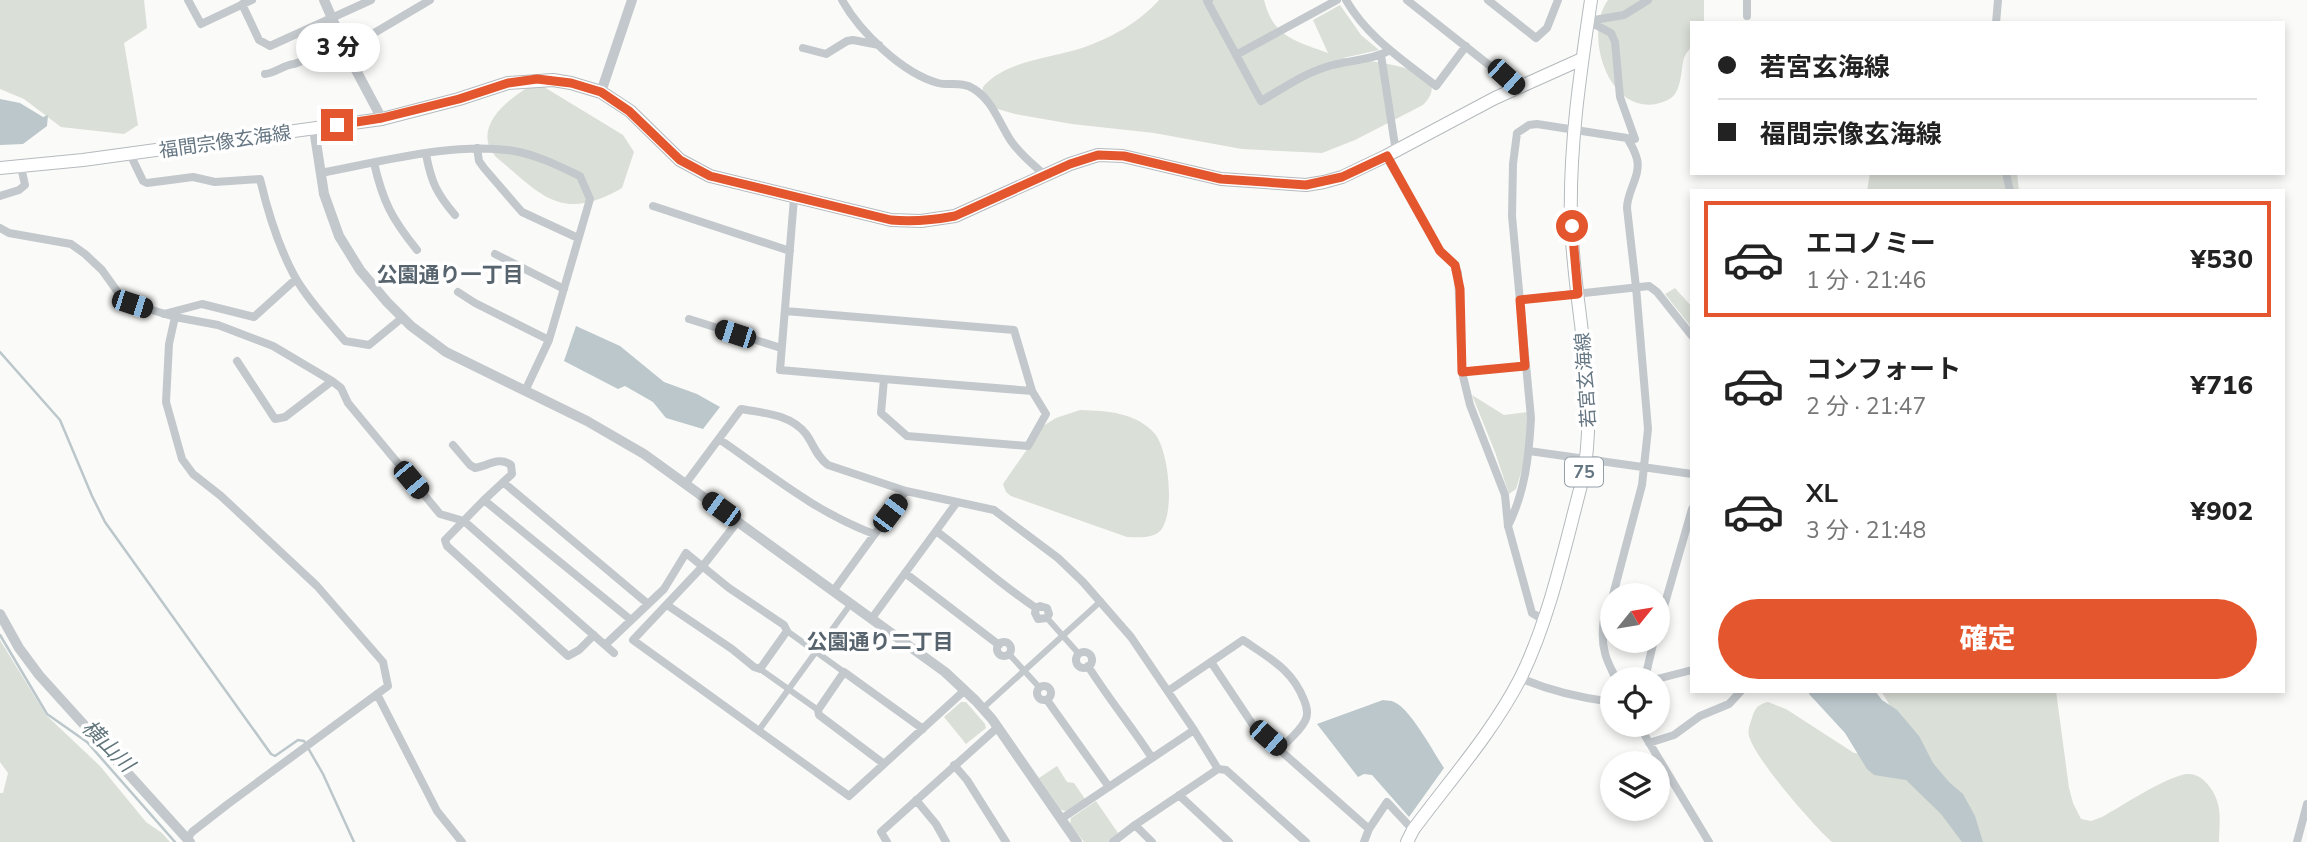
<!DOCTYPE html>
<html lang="ja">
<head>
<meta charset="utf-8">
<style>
	body { margin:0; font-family:"Nunito Sans","Noto Sans JP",sans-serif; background:#f2f2f2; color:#222; height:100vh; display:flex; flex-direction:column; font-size:26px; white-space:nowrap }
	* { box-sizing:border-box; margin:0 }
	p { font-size:23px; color:#767676 }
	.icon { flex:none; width:38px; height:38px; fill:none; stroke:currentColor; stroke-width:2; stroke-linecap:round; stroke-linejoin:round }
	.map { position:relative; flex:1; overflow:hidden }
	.panel { position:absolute; left:1690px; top:189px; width:595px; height:504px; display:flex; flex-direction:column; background:#fff; border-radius:0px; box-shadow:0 4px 10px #0003 }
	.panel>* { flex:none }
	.top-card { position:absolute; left:1690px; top:21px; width:595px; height:154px; border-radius:0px; box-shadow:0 4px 10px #0003; display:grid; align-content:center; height:154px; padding:0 28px; background:#fff }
	.needle { width:46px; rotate:60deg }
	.fabs { position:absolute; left:1600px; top:583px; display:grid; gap:14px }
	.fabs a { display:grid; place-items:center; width:70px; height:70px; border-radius:50%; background:#fff; box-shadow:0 4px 10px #0003; font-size:35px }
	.end { position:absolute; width:32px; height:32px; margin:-16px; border:9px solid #e4572e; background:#fff; box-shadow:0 0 0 4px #fff }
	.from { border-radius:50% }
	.bubble { position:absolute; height:49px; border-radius:24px; background:#fff; box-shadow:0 4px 10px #0003; font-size:23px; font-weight:800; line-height:49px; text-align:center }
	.car { position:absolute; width:21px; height:42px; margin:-21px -10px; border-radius:9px; box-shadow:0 0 5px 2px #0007; background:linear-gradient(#222 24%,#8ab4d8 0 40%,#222 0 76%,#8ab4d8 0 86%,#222 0) }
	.top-card b { display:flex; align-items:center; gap:24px; height:66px; font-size:26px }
	.top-card b+b { border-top:2px solid #e0e0e0 }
	.top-card i { width:18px; height:18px; background:#222 }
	ul { padding:12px 0 0; list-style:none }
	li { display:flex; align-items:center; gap:21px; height:116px; margin:0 14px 10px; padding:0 14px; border:4px solid transparent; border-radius:0px }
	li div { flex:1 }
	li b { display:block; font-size:26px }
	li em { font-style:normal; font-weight:800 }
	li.current { border-color:#e4572e }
	li>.icon { width:63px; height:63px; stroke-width:1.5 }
	.cta { display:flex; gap:14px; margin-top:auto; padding:14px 28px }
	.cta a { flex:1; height:80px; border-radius:42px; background:#e4572e; color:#fff; font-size:28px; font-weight:800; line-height:80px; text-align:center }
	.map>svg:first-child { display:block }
</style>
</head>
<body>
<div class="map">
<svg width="2307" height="842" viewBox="0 0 2307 842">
	<rect width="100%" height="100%" fill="#fafaf8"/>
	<!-- green -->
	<path fill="#dadfd7" d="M0,0H144L147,28L124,43L138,125L124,134L61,127L24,99L0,89Z
		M1159,0H1264C1273,37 1296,41 1328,53L1313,20L1340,5L1361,35L1379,50L1343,58C1364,61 1461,66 1423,105L1355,140L1322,153L1242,149L1154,133L1072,124L1015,114L991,107L982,95L983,87C1004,61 1051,58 1082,48C1109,39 1140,22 1159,0Z
		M1608,0H1704V23H1692C1692,29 1694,38 1692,44C1691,49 1686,52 1684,58C1681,69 1682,83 1675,94C1671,100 1663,102 1656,104C1608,113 1583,34 1608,0Z
		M529,87H544L623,135L634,152L622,188C561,223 542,195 496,157C471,129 506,100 529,87Z
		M1870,173H2017L2019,191H1867Z
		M1675,288L1692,307V328L1665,294Z
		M1472,395L1504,415L1528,412L1526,456L1516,489L1509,494L1495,452Z
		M1080,410C1107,411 1136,412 1155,434C1169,451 1176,517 1159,532C1150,539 1138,537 1127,537L1011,496L1006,492L1003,484L1043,426L1056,418Z
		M0,640L46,715L100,766L146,822L162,833L170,842H0V793H3L8,773L0,762Z
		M1881,691H2056L2069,788L2073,803L2081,819L2091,821L2102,817C2120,807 2172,773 2189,774C2203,774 2215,791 2218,804C2221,815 2219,830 2219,842H1832C1813,825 1755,759 1749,736C1747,729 1751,722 1753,715C1755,707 1760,704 1768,702L1786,709L1854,753L1865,754L1897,717Z
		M961,702H966L985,724L986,728L966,744L944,717Z
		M1057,766L1067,782L1074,783L1085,799L1066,811L1061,810L1039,778Z
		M1096,801L1118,833L1108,842H1084L1070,824L1071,818Z"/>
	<!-- water -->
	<path fill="#bbc7cb" d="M0,99L20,103L43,117L48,115L47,126L23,144L0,145Z
		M576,326L620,346L664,382L697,394L720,407L703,429L666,418L653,402L625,386L618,389L564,361Z
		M1811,691H1875L1882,700L1897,710L1919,736L1933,763L1949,782L1963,794L1975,816L1983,842H1962L1941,814L1906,780L1874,775L1867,769L1845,733L1809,694Z
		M1383,700C1387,701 1391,700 1394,702C1410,708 1434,753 1444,768L1409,817L1372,775L1364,774L1358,777L1317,724Z"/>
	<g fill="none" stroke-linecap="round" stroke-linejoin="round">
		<!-- stream -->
		<path stroke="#bbc7cb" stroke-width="2.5" d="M0,352L60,420L92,496L105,522L271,754L275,756L298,740L304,741L323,774L354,842
			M0,635L47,714L87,742L175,842"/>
		<defs>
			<path id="primary" d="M0,168L83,160L382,119L459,99L508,83L553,80L571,83L601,92L630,111L680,160L710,176L891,220L921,221L955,216L1070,164L1098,155L1123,156L1221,179L1306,185L1324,182L1342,177L1386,156L1495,98L1582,59
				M1407,842L1413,830C1450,780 1493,732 1521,677C1550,618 1566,541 1583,478C1599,393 1574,308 1571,223C1569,148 1580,74 1591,0"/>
		</defs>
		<!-- primary casing -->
		<use href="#primary" stroke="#b5babe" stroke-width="14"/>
		<!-- pedestrian -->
		<path stroke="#c3c8cc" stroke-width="6" d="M1047,618L1079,654
			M787,631L844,672
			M1009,654L1040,688
			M760,669L818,710
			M983,708L1101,601
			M759,730L847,609"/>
		<!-- minor -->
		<path stroke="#c3c8cc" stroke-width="8" d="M188,0L201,24L252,0
			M842,0C860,32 902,73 938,83C949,86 963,81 974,89C993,101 999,123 1011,141C1020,154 1033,165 1045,175
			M1209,0L1207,1L1261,101C1282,89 1303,74 1326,67C1347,60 1371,61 1390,50
			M1346,0C1367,37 1403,60 1436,86L1466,46
			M1407,0L1518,88
			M1488,0L1536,38L1547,28L1558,0
			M1747,0V16
			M242,4L259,40L270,46L371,0
			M1588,21L1611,33L1615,42L1620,97L1635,139
			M1588,21L1624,15L1648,0
			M1996,23L1998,0
			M803,48L826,54L847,41L853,40L879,45
			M1236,55L1337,0
			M1381,55L1396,152
			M265,74C276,73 283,65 294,64L364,39L430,0
			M477,148L479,161L484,168L522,212L578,238
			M130,154L143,181L147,183L193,177L215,182L260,179C268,213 278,246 295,277C308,300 328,321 345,341L369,345L402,318
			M426,154C431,182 437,194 455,215
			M1386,156L1440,251L1455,265L1458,273L1462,372L1470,405L1505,495L1508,526L1532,613L1544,620
			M374,163C383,202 392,219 417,250
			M321,173C379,162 456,141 514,151C537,155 559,166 580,176L590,199L549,340L525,391
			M2006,173L2010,191
			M0,196L19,190L25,185L21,167
			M794,198L780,370L884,379
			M653,206L790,251
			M0,228L9,233L71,244L85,254L102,270L117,291L132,304L175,317L218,325L273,346L332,381L341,388L348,403L440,514L464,521L614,653
			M495,254L564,289
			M458,292L475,303L549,340
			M1520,300L1649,286L1657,292L1692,336
			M785,311L1014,330L1032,391L1046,414L1028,446L907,436L881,413L884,379L1032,391
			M164,314L202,304L254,317L296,279
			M175,317L169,344L166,402L182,459L193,474L221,496L317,586L383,662L388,686L228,804L192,832L187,839
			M689,319L781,348
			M237,361L275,419L285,417L332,381
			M1462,372L1525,366
			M719,439C770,474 815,512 874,534
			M453,445L470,465L475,468C488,466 499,456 511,465L512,474L484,500L631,620
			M1529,451L1692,474
			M503,482L648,604
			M686,483L741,409C763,413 791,414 806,434C814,445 816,456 828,465L906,491
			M484,500L445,540L447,546L568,656L579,650L594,635
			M738,521L702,567L633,640L849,796L965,690
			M1508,526C1525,492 1529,456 1531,418L1512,216L1513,164L1517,133L1529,125L1537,124L1627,138C1631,144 1635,152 1637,159C1641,176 1627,191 1627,208L1636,287L1648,429L1642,485L1613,595
			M905,573L999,645
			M834,590L906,491L957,502
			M1612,599C1602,609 1601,639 1605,653C1607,662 1612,670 1616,679
			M1036,608L1035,613L1038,619L1047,618L1049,614L1047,608L1040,606L1036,608C1001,585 970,556 936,531L957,502L994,510L1058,558L1083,582L1131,637L1194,730
			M872,618L936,531
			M1657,631L1692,509
			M997 649a7 7 0 1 1 14 0a7 7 0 1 1-14 0Z
			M605,645L664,589L686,553L729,588L784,625L787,631L760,669L754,667L732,649L667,605
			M1076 660a8 8 0 1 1 16 0a8 8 0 1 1-16 0Z
			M1211,662L1255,728L1369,829L1364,842
			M1088,666C1108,698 1132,727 1152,758
			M1520,678C1550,691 1580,698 1612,702
			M1650,679L1646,674L1654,640
			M1657,679L1692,670
			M1037 693a7 7 0 1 1 14 0a7 7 0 1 1-14 0Z
			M1168,691L1243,640C1269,658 1292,669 1304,700C1307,707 1309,714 1305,721C1300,731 1288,741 1280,749
			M377,694L437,811L462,842
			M1047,700L1109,787
			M1638,724L1709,842
			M1649,743L1674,735L1700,716L1729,704L1741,691
			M884,764L819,715L818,710L844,672L923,729
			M954,765L967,780L1006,842
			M1179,795L1229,842
			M916,800L936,824L946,842
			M1061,819L1194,730L1218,769
			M1135,825L1152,842
			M1369,829L1387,802L1413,830
			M887,842L881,832L998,727
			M1113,842L1135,825L1218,769L1226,770L1306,842
			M2297,842L2307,804"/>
		<!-- tertiary -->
		<path stroke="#c3c8cc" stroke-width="10" d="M324,0L349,57L382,119
			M601,92L632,0
			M314,129L324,194L339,236L360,270L387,302L411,326L446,352L587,421L644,454L945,672L976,701L992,719L1077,842
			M0,614L19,648L39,675L190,842"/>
		<!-- primary -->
		<use href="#primary" stroke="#fff" stroke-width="12"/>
	</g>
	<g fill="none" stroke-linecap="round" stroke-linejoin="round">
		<!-- route -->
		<path stroke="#e4572e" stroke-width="9" d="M337,125L382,118L459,99L508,83L537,79L571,83L601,92L629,111L680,160L710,176L891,220C913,222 934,220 955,216L1070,164L1098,155L1124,156L1221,179L1306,185L1342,177L1387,156L1440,251L1455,265L1460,289L1462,372L1525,366L1520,300L1578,294L1572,226"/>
	</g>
	<g text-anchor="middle" stroke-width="7" stroke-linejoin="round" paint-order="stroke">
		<!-- shield labels -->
		<rect fill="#fff" stroke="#939fa8" stroke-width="2" x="1565" y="457.5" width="38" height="29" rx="5"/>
		<g font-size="18" font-weight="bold" fill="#657683">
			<text x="1584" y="478">75</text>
		</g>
		<!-- street labels -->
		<g font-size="19" fill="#657683" stroke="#fff">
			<text transform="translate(225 141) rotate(-8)" y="7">福間宗像玄海線</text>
			<text transform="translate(1585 380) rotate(-94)" y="7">若宮玄海線</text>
		</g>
		<!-- neighbourhood labels -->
		<g font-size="21" font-weight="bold" fill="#57646e" stroke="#fff">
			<text x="450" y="282">公園通り一丁目</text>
			<text x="880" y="649">公園通り二丁目</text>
		</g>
		<!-- water labels -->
		<g font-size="21" font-style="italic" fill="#60757c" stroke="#fff">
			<text transform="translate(108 746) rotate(45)" y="7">横山川</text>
		</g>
	</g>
</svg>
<div class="fabs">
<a><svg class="needle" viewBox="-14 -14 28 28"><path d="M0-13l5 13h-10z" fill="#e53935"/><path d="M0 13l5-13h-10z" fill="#767676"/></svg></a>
<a><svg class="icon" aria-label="locate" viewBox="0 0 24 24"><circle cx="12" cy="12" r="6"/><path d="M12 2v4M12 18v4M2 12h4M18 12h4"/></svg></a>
<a><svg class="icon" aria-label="layers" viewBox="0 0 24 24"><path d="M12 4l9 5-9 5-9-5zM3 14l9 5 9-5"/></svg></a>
</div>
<i class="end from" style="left:1572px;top:226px"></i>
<i class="end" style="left:337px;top:125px"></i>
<div class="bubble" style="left:296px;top:23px;width:84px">3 分</div>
<i class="car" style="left:1506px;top:77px;rotate:132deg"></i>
<i class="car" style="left:132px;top:304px;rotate:108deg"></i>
<i class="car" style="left:735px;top:334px;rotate:288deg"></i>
<i class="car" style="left:411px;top:480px;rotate:140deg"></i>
<i class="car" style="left:721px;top:509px;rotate:306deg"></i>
<i class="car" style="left:890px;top:513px;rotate:37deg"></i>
<i class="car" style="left:1268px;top:738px;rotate:131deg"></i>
<div class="top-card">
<b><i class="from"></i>若宮玄海線</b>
<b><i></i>福間宗像玄海線</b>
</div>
<section class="panel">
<ul>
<li class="current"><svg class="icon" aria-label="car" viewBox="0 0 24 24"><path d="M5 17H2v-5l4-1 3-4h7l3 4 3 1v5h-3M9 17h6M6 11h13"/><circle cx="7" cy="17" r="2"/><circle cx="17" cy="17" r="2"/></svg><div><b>エコノミー</b><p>1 分 · 21:46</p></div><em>¥530</em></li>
<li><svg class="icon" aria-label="car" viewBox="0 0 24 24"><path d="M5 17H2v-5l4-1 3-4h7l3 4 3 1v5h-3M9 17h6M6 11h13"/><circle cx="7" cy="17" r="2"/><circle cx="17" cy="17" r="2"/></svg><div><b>コンフォート</b><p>2 分 · 21:47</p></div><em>¥716</em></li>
<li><svg class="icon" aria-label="car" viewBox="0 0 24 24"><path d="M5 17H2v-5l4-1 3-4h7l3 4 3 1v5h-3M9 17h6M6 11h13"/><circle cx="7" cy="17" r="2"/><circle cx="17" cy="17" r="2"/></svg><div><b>XL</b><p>3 分 · 21:48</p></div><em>¥902</em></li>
</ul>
<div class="cta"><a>確定</a></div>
</section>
</div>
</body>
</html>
